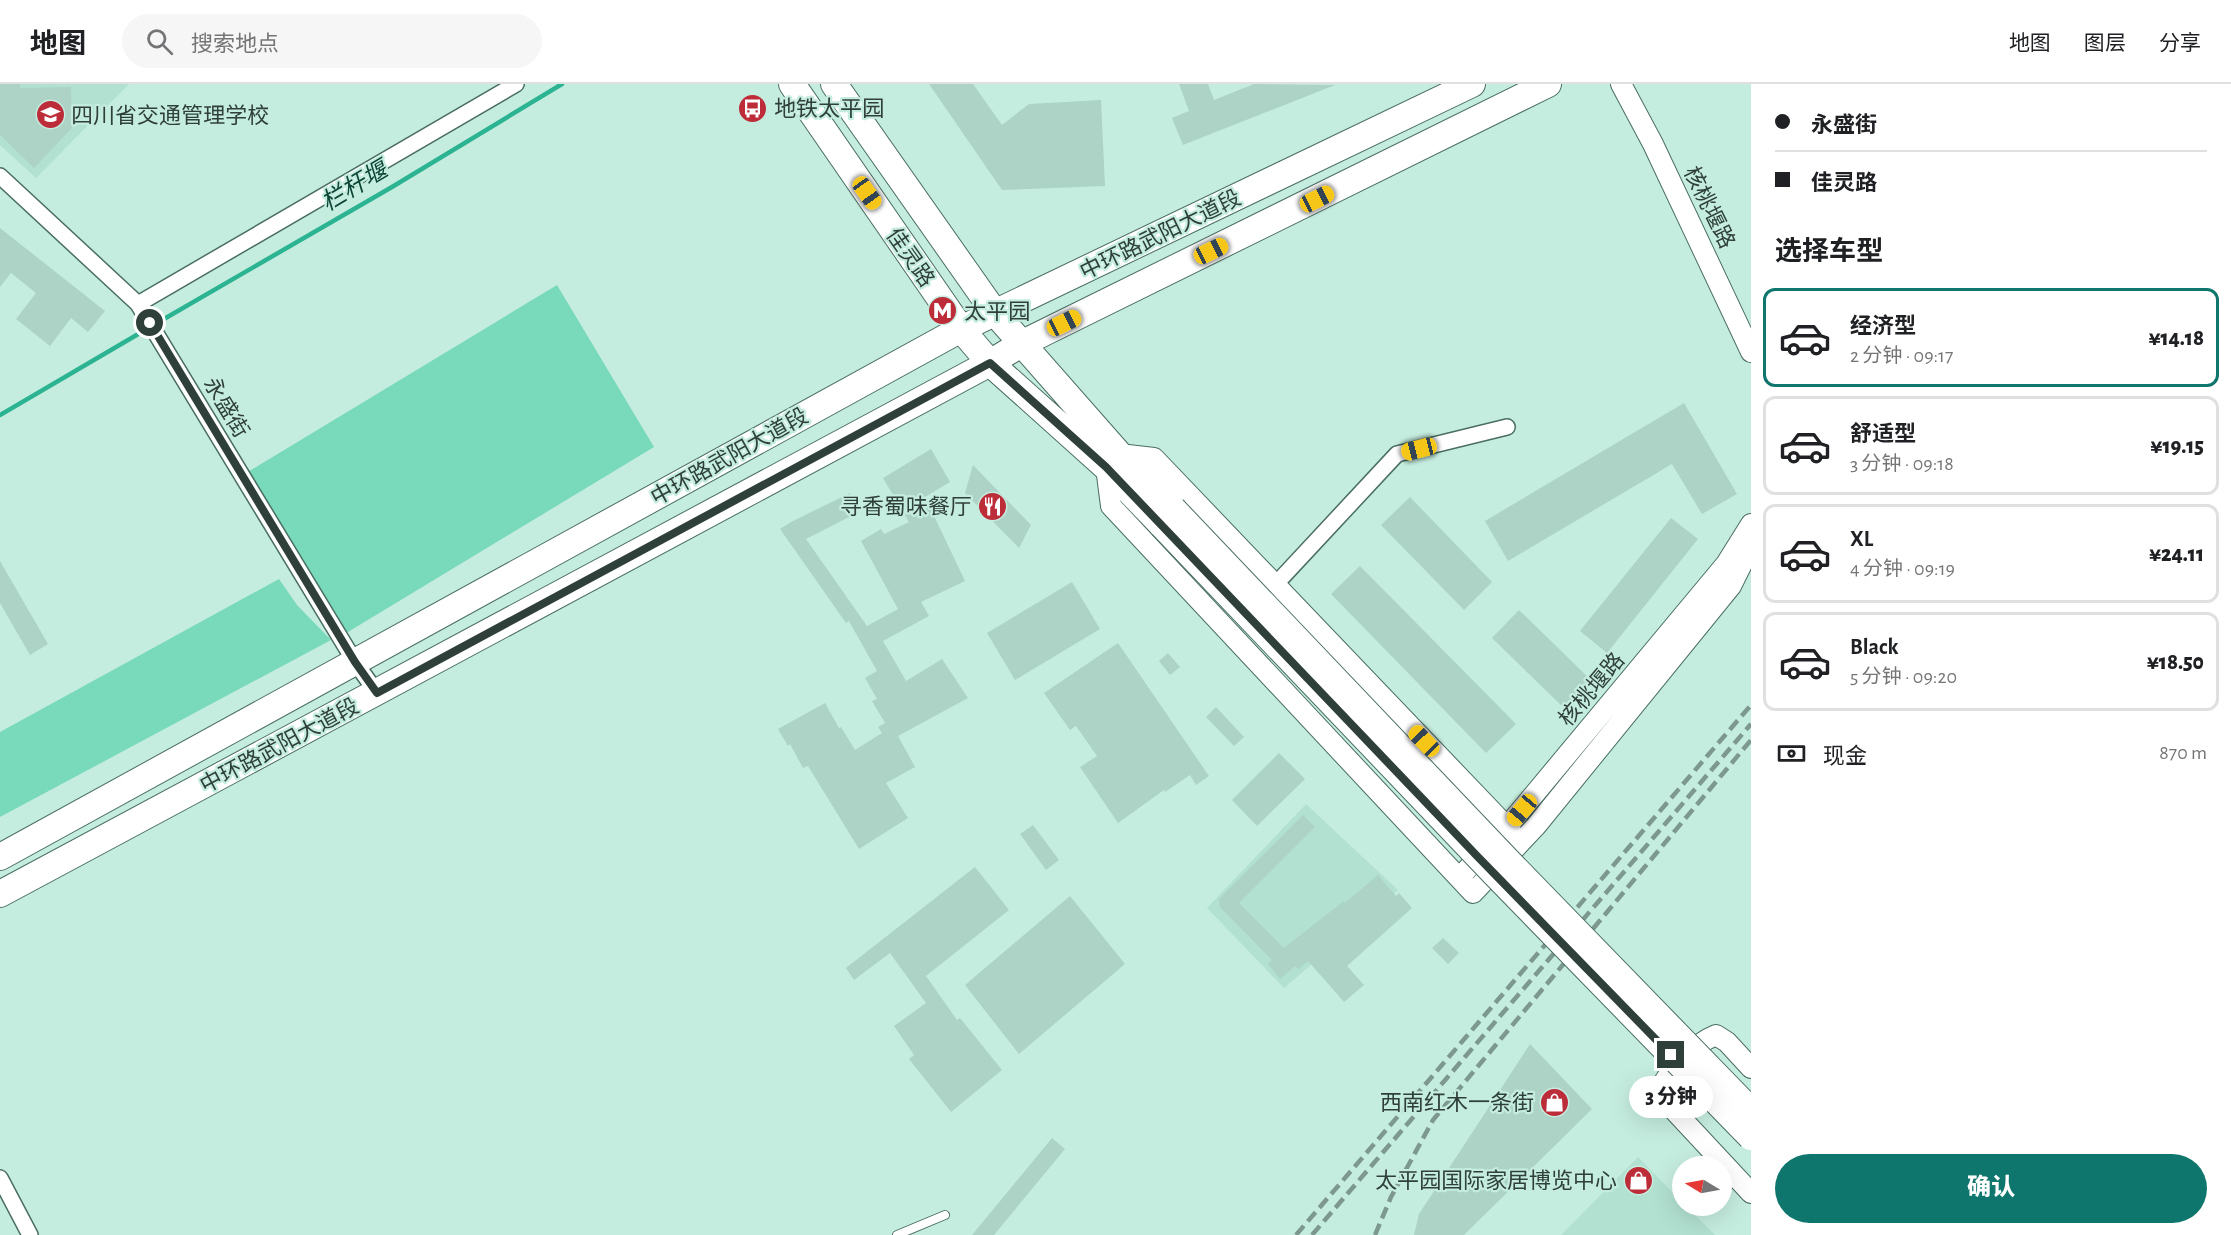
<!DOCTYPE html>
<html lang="zh">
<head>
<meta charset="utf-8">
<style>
	body { margin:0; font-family:"Alegreya Sans","Noto Sans SC",sans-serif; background:#f6f6f6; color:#202124; height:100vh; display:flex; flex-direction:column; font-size:22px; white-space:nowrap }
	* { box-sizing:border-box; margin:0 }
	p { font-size:20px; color:#757577 }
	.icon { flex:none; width:33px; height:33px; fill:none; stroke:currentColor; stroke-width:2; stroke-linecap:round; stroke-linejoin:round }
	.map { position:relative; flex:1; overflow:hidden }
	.panel { display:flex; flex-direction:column; background:#fff; width:480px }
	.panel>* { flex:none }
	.guide { display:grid; align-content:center; height:132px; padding:0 24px; background:#fff }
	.needle { width:39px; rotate:280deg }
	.controls { position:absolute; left:1672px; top:1072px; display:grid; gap:12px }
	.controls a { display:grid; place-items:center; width:60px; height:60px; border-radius:50%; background:#fff; box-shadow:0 6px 24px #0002; font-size:30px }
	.end { position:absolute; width:27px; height:27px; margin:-14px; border:8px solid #2f3f3a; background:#fff; box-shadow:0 0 0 3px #fff }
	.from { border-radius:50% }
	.bubble { position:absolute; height:42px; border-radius:21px; background:#fff; box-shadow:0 6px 24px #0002; font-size:20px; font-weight:800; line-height:42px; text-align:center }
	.car { position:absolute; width:18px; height:36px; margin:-18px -9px; border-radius:8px; box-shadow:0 0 4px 2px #0007; background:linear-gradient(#f5c518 24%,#345 0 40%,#f5c518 0 76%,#345 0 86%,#f5c518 0) }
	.guide b { display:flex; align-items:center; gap:21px; height:57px; font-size:22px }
	.guide b+b { border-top:2px solid #e0e0e0 }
	.guide i { width:15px; height:15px; background:#202124 }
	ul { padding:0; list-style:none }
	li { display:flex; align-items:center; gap:18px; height:99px; margin:0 12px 9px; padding:0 12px; border:3px solid #e0e0e0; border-radius:12px }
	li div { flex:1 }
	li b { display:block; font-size:22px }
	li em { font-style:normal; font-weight:800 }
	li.active { border-color:#0f766e }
	li>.icon { width:54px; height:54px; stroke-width:1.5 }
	h2 { padding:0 24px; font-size:27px; line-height:72px }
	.pay { display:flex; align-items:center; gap:15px; height:66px; padding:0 24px; font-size:22px }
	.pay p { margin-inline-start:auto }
	.action { display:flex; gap:12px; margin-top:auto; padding:12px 24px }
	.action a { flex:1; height:69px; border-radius:36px; background:#0f766e; color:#fff; font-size:24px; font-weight:800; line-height:69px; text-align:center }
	header { display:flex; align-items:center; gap:36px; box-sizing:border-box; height:84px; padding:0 30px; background:#fff; border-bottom:2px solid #e0e0e0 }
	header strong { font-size:28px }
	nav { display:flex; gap:33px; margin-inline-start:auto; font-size:21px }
	.search { width:420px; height:54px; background:#f6f6f6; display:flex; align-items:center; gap:15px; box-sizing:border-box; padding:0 21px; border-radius:33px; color:#757577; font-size:22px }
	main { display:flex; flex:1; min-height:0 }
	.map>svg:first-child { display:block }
</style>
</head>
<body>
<header>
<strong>地图</strong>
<div class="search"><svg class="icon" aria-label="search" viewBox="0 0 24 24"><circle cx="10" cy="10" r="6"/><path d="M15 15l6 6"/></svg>搜索地点</div>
<nav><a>地图</a><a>图层</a><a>分享</a></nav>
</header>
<main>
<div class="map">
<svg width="1751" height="1151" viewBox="0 0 1751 1151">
	<rect width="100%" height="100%" fill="#c5eddf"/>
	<!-- built -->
	<path fill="#b2e1d1" d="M0,0H129L36,94L0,61Z
		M1306,720L1398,806L1284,904L1207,824Z
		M1638,1073L1683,1119V1122H1686L1715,1151H1561Z"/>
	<!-- green -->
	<path fill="#79d9bb" d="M557,201L654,363L343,551L246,389Z
		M279,495L297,521L331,556L0,733V648Z"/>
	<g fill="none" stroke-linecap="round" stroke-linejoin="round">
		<!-- stream -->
		<path stroke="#2cb492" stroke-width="4.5" d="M164,235L392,103L562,0
			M0,331L140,249"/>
	</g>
	<!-- building -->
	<path fill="#acd3c5" d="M0,0H20V4L71,3L72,44L34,84L0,51Z
		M929,0H973L1002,41L1029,20L1101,16L1105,102L1002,106Z
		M1179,0H1208L1214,16L1254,0L1335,1L1183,61L1172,34L1189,27Z
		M0,144L105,227L88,248L71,234L50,262L16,235L36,209L11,189L0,203Z
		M1684,319L1737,410L1702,430L1672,380L1508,477L1485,437Z
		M931,365L950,398L925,413L965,497L921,518L929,532L883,557L906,597L942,575L968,614L898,652L915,683L886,699L908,734L859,765L808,682L803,684L790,660L788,662L778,645L825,619L839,644L841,643L855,666L882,649L878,643L885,639L872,617L877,615L865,594L877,587L849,537L846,539L780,445L791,438L850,409L859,428L806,455L867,542L898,525L861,457L881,445L884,450L909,438L883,394Z
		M973,381L1031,441L1019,464L965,409Z
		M1410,413L1492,498L1464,526L1381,441Z
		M1671,434L1698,455L1607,569L1580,547Z
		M0,477L48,560L30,571L0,519Z
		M1360,482L1516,640L1486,669L1331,510Z
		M1072,498L1100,545L1015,596L987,549Z
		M1519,526L1594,599L1567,627L1492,554Z
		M1118,559L1209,692L1196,701L1190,691L1165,708L1164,706L1118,739L1080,683L1097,672L1076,642L1070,646L1044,609Z
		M1168,569L1180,583L1170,591L1159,577Z
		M1216,623L1244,653L1234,662L1206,633Z
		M1279,669L1305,695L1257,742L1232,716Z
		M1303,731L1315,743L1239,819L1284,864L1344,817L1345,819L1378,791L1396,812L1399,809L1412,824L1347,882L1364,901L1344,918L1308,877L1298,885L1295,882L1280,895L1268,880L1272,876L1220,823L1219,815Z
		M1033,741L1059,776L1046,786L1020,750Z
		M975,783L1009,826L926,892L957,936L960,934L1002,986L951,1028L909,975L914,971L894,942L926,919L890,869L854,896L846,884Z
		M1070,812L1125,880L1019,970L965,901Z
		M1443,854L1459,869L1448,880L1432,864Z
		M1530,960L1592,1025L1464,1151H1414L1419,1130Z
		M1052,1054L1065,1065L994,1151H972Z"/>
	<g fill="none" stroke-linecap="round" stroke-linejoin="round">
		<defs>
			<path id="service" d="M897,1151L945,1131"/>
			<path id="minor" d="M0,92L138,220L355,578L377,609
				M138,220L516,0
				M1275,501L1397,370L1507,343
				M0,1094L30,1151"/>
			<path id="tertiary" d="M1621,0L1653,60L1751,268
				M1119,370L1154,374L1507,743L1520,759
				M1106,383L1111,422L1473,809L1536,742L1731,502L1748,468L1751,457
				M1459,794L1507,743L1726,480L1751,440
				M1751,984L1727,958L1716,951C1696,959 1668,986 1660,1006L1670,1022L1751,1109"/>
			<path id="primary" d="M792,0L961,245L990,279L1106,383L1162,441
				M834,0L995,229L1119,370L1173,425
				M0,773L961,245L1472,0
				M0,810L990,279L1021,260L1548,0"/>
		</defs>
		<!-- service casing -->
		<use href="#service" stroke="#4a6e62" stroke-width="10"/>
		<!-- minor casing -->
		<use href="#minor" stroke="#4a6e62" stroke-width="18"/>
		<!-- tertiary casing -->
		<use href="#tertiary" stroke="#4a6e62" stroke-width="22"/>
		<!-- primary casing -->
		<use href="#primary" stroke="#4a6e62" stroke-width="28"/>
		<!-- service -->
		<use href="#service" stroke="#fff" stroke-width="8"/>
		<!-- minor -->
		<use href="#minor" stroke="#fff" stroke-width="15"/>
		<!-- tertiary -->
		<use href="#tertiary" stroke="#fff" stroke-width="20"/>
		<!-- primary -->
		<use href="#primary" stroke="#fff" stroke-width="26"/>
		<!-- rail -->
		<path stroke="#7c988f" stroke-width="4.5" stroke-dasharray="12 6" stroke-linecap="butt" d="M1296,1151L1751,621
			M1312,1151L1751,640
			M1375,1151L1391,1113L1433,1036L1751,656"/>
		<defs>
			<path id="primary-bridge" d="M1173,425L1507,776L1751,1027
				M1162,441L1494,789L1751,1053"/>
		</defs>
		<!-- primary-bridge casing -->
		<use href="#primary-bridge" stroke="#4a6e62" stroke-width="28" stroke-linecap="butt"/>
		<!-- primary-bridge -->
		<use href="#primary-bridge" stroke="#fff" stroke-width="26"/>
	</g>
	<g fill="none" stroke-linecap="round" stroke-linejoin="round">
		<!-- route -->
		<path stroke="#2f3f3a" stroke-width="8" d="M150,239L355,578L377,609L990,279L1106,383L1478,773L1671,971"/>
	</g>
	<!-- icons -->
	<defs>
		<symbol id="bus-disc" viewBox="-11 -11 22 22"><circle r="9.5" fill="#bc2c39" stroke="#c5eddf"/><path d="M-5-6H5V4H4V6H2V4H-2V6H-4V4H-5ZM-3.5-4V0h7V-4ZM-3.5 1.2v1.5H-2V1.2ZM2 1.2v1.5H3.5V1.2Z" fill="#fff"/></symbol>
		<symbol id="school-disc" viewBox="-11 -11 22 22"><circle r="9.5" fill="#bc2c39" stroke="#c5eddf"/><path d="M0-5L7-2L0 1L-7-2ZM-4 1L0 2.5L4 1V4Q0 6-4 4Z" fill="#fff"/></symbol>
		<symbol id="metro-disc" viewBox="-11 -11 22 22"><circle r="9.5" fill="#bc2c39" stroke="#c5eddf"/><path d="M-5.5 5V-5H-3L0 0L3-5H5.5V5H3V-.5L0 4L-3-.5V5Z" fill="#fff"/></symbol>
		<symbol id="restaurant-disc" viewBox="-11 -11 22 22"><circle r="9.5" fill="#bc2c39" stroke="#c5eddf"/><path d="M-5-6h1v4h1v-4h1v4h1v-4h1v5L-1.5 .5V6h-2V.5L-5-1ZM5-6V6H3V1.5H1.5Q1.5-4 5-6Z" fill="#fff"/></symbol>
		<symbol id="shop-disc" viewBox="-11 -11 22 22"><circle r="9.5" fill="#bc2c39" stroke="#c5eddf"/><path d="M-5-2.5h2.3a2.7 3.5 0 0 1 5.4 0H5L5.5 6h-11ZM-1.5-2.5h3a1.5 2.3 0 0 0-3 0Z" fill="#fff"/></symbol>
	</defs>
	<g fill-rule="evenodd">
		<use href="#bus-disc" x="736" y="8" width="33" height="33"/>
		<use href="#school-disc" x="34" y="14" width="33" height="33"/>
		<use href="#metro-disc" x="926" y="210" width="33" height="33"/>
		<use href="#restaurant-disc" x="976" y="406" width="33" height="33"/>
		<use href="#shop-disc" x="1538" y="1002" width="33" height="33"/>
		<use href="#shop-disc" x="1622" y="1080" width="33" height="33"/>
	</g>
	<g text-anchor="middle" stroke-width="4.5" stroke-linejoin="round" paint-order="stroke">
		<!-- poi labels -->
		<g font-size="22" fill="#2f3f3a" stroke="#c5eddf" text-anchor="start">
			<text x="774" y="32">地铁太平园</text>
			<text x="71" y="39">四川省交通管理学校</text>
			<text x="964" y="235">太平园</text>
			<text x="972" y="430" text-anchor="end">寻香蜀味餐厅</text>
			<text x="1534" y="1026" text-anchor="end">西南红木一条街</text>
			<text x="1617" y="1104" text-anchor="end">太平园国际家居博览中心</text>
		</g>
		<!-- street labels -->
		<g font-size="22" fill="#2f3f3a" stroke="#c5eddf">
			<text transform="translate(1710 123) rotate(64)" y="8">核桃堰路</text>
			<text transform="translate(1160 150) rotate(-26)" y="8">中环路武阳大道段</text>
			<text transform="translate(911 173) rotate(55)" y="8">佳灵路</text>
			<text transform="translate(227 323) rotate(59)" y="8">永盛街</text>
			<text transform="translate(729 372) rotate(-29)" y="8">中环路武阳大道段</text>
			<text transform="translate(1591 605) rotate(-50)" y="8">核桃堰路</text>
			<text transform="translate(279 661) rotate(-28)" y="8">中环路武阳大道段</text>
		</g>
		<!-- water labels -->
		<g font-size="24" font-style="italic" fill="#0c4436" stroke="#c5eddf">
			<text transform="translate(354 102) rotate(-31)" y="8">栏杆堰</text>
		</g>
	</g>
</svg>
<div class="controls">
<a><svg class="needle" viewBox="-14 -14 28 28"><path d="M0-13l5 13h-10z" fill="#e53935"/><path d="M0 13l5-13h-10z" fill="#757577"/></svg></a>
</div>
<i class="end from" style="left:150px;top:239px"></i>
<i class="end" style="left:1671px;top:971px"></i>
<div class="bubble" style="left:1629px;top:992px;width:84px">3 分钟</div>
<i class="car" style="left:867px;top:109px;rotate:145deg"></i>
<i class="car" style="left:1317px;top:115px;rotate:63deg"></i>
<i class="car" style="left:1211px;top:167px;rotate:64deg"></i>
<i class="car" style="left:1064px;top:239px;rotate:64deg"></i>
<i class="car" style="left:1419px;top:365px;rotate:256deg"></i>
<i class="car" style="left:1424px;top:657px;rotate:316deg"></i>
<i class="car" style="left:1522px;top:726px;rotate:220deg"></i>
</div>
<section class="panel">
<div class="guide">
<b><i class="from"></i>永盛街</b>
<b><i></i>佳灵路</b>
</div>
<h2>选择车型</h2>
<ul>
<li class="active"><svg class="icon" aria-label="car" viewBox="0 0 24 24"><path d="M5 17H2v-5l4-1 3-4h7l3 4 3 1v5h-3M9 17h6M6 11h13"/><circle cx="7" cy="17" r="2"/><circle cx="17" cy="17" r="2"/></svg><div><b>经济型</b><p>2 分钟 · 09:17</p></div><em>¥14.18</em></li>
<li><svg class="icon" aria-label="car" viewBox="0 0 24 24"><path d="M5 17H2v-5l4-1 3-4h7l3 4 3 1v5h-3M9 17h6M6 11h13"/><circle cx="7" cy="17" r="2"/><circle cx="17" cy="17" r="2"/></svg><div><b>舒适型</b><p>3 分钟 · 09:18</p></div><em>¥19.15</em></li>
<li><svg class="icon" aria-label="car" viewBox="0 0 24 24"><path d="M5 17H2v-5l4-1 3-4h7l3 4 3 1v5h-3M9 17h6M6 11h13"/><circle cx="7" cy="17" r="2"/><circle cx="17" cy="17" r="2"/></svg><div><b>XL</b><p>4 分钟 · 09:19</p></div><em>¥24.11</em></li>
<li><svg class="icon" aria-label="car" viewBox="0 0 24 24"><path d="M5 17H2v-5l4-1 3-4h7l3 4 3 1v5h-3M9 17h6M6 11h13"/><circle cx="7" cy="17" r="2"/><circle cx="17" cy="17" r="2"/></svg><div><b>Black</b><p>5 分钟 · 09:20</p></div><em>¥18.50</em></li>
</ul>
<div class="pay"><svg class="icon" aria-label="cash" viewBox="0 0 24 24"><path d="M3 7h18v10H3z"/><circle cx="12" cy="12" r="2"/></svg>现金<p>870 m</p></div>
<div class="action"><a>确认</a></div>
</section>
</main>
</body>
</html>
